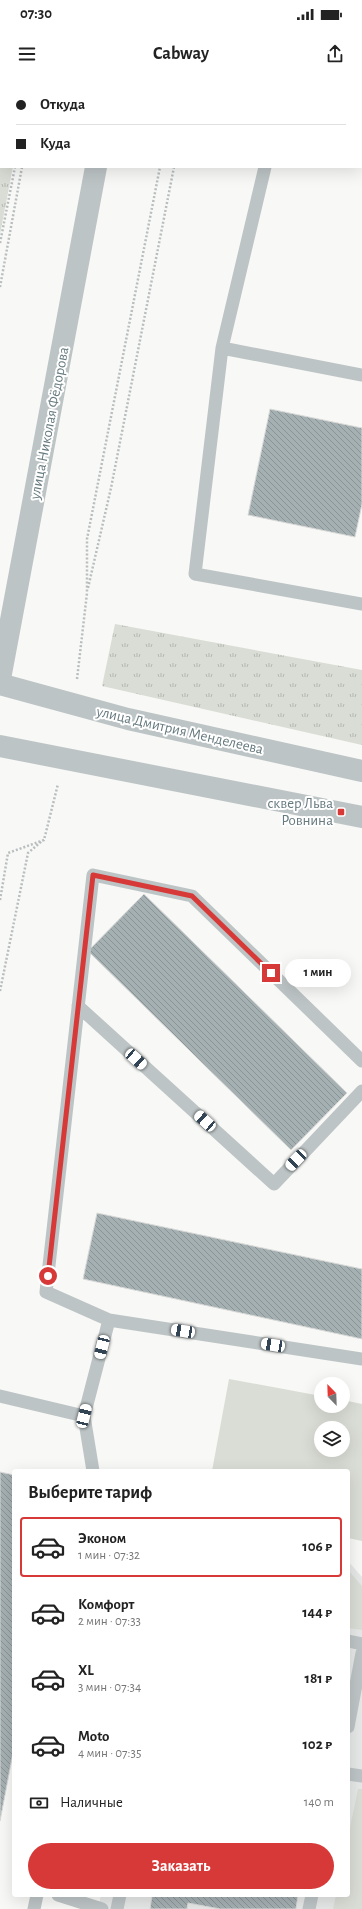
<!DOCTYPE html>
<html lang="ru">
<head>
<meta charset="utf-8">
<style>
	body { margin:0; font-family:"Alegreya Sans",sans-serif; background:#f2f2f2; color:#222; height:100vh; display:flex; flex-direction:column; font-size:15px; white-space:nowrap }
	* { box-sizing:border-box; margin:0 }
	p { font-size:13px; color:#767676 }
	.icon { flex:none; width:22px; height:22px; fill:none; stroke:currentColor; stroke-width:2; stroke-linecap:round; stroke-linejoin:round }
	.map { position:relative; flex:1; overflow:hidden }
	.panel { position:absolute; left:12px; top:1389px; width:338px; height:428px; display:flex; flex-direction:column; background:#fff; border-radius:4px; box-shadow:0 4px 16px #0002 }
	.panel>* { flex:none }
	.hud { position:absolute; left:0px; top:0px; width:362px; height:88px; box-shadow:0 4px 16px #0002; display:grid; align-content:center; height:88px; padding:0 16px; background:#fff }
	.needle { width:26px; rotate:337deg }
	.fabs { position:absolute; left:314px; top:1297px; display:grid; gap:8px }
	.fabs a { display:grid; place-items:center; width:36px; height:36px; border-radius:50%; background:#fff; box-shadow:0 4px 16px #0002; font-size:20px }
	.end { position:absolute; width:18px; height:18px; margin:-9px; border:5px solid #d63938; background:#fff; box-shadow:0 0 0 2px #fff }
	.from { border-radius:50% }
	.bubble { position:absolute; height:28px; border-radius:14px; background:#fff; box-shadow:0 4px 16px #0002; font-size:13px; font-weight:700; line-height:28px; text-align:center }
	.car { position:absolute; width:12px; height:24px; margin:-12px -6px; border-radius:5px; box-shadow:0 0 3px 1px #0007; background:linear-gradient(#fff 24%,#345 0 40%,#fff 0 76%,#345 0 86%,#fff 0) }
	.hud b { display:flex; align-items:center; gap:14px; height:38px; font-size:15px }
	.hud b+b { border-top:1px solid #e0e0e0 }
	.hud i { width:10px; height:10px; background:#222 }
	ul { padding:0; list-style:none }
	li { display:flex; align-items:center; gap:12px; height:60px; margin:0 8px 6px; padding:0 8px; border:2px solid transparent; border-radius:4px }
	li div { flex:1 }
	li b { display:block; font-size:15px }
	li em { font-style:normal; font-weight:700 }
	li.active { border-color:#d63938 }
	li>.icon { width:36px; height:36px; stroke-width:1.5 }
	h2 { padding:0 16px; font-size:18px; line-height:48px }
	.pay { display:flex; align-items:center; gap:10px; height:44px; padding:0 16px; font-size:15px }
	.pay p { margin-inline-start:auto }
	.cta { display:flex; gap:8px; margin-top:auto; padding:8px 16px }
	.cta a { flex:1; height:46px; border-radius:24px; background:#d63938; color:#fff; font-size:16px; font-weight:700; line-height:46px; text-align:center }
	.status { display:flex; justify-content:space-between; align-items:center; height:28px; padding:0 20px; background:#fff; direction:ltr }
	.status svg { height:11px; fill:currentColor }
	header { display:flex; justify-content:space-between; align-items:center; height:52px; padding:0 16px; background:#fff; font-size:18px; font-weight:700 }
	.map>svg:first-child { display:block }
</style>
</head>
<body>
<div class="status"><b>07:30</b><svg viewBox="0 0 49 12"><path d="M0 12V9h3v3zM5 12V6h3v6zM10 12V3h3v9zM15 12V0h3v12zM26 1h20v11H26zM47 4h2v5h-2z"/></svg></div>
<header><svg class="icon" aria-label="menu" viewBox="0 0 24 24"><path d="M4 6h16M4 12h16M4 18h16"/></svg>Cabway<svg class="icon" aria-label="share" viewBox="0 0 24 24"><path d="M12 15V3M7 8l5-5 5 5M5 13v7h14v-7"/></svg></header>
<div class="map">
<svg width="362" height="1829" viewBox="0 0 362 1829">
	<defs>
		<pattern id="grass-tufts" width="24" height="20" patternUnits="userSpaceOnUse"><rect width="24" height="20" fill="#daddd5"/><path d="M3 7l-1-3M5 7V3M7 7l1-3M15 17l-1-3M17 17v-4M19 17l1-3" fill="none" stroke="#b5b8b2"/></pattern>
		<pattern id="building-back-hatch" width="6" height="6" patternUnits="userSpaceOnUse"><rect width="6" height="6" fill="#a5b0b3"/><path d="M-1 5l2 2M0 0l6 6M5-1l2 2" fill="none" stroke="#8a9497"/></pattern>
	</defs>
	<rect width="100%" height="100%" fill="#f8f8f6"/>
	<!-- built -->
	<path fill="#e6e8e7" d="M348,1481L362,1497V1829H98L101,1815H348Z"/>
	<!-- grass -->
	<path fill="url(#grass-tufts)" d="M0,45L1,87H13L0,154Z
		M115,544L362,590V665L102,606Z"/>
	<!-- green -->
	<path fill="#daddd5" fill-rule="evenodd" d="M229,1299L321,1316V1326H343V1320L362,1324V1461L348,1458V1391H212ZM321,1348H343V1370H321Z
		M348,1490L362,1506V1550L348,1548Z
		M358,1709H362V1829H333L336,1815H348V1757Z"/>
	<!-- building -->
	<path fill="url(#building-back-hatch)" stroke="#dadad8" d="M352,0H362V62L361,1Z
		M270,329L362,348V424L355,457L248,435Z
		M144,814L347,1013L291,1070L88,871Z
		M97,1133L362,1189V1259L83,1199Z
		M0,1392L14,1395V1668L0,1741Z
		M152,1815H298L296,1829H220L188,1823L187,1829H150Z"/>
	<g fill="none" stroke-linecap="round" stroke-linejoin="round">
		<!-- path -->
		<path stroke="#b8bdbe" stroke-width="2.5" stroke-dasharray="2 2" stroke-linecap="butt" d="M31,1V0
			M38,1V0
			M177,1V0
			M191,1L192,0
			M0,163L15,87
			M0,207L22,87
			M88,508L111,408L174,87
			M77,599L87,513V459L160,87
			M0,820L8,773L44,760L58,704
			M0,911L28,773L42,761"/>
		<!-- service -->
		<path stroke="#bdc4c5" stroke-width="13" d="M288,1L289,0
			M265,87L222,268L195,494L362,524
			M222,268L362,295
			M78,926L274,1104L362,1011
			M109,1240L362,1279
			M0,1316L84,1336
			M93,1391L84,1336L109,1240L46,1212L93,795L192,816L362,981
			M348,1561L362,1564
			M348,1647L362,1573
			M348,1694L362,1696
			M58,1815L102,1829
			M34,1829L37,1815
			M117,1829L120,1815
			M309,1829L312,1815"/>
		<!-- tertiary -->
		<path stroke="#bdc4c5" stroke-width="22" d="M112,1V0
			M0,599L96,87
			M0,604L128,639L362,691
			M0,666L362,737"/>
	</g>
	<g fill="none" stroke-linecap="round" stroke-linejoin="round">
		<!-- route -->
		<path stroke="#d63938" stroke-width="5" d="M48,1196L93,795L192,816L271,893"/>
	</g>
	<!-- markers -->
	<rect fill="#d63938" stroke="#fff" stroke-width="1.5" x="337" y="728" width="8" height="8" rx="2"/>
	<g text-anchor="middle" stroke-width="4" stroke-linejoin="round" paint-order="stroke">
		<!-- street labels -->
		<g font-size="15" fill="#667a7f" stroke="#fff">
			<text transform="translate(49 343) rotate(-79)" y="5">улица Николая Фёдорова</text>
			<text transform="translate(180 650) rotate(13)" y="5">улица Дмитрия Менделеева</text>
		</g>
		<!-- poi labels -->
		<g font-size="15" fill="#667a7f" stroke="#fff" text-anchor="end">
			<text x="333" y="728">сквер Льва<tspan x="333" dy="17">Ровнина</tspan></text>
		</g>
	</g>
</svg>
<div class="fabs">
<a><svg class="needle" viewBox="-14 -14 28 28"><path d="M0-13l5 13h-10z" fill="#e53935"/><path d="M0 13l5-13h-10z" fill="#767676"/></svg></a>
<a><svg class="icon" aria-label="layers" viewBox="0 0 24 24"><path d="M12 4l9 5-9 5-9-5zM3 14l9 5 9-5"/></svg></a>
</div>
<i class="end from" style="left:48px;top:1196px"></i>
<i class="end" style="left:271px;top:893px"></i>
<div class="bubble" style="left:285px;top:879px;width:66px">1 мин</div>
<i class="car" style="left:136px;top:979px;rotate:132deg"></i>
<i class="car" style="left:205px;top:1041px;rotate:312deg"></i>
<i class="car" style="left:296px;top:1080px;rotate:224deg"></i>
<i class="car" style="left:183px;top:1251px;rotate:279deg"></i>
<i class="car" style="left:273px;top:1265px;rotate:279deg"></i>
<i class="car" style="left:102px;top:1267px;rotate:194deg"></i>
<i class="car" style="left:84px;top:1336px;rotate:14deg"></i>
<div class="hud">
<b><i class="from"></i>Откуда</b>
<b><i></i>Куда</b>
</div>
<section class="panel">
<h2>Выберите тариф</h2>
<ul>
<li class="active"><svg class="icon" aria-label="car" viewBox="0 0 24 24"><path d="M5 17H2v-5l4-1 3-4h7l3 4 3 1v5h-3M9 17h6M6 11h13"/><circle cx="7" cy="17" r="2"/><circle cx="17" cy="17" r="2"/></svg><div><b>Эконом</b><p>1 мин · 07:32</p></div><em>106 ₽</em></li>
<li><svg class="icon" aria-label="car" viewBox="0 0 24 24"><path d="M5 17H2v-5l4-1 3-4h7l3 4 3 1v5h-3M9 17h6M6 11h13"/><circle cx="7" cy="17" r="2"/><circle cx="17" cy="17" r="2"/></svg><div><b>Комфорт</b><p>2 мин · 07:33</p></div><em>144 ₽</em></li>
<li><svg class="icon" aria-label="car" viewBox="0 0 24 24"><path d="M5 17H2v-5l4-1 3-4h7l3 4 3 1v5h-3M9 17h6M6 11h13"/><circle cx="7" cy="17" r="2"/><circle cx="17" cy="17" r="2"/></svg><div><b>XL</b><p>3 мин · 07:34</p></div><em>181 ₽</em></li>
<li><svg class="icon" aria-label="car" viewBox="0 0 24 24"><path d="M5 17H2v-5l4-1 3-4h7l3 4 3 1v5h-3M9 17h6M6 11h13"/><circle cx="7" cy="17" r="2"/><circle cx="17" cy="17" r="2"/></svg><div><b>Moto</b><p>4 мин · 07:35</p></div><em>102 ₽</em></li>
</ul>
<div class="pay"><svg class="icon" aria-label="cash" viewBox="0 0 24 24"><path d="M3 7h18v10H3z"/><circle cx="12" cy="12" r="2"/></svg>Наличные<p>140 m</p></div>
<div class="cta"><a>Заказать</a></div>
</section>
</div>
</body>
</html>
